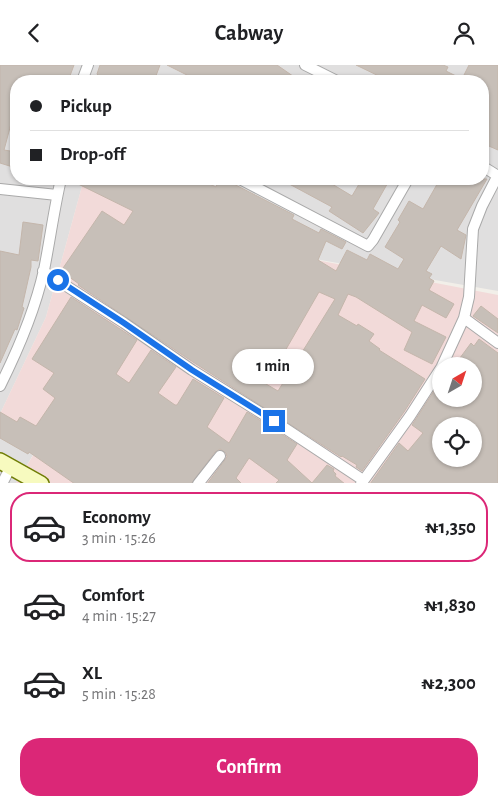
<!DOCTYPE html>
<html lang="en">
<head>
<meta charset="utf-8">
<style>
	body { margin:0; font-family:"Alegreya Sans",sans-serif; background:#f2f2f2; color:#202124; height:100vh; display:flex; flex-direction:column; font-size:19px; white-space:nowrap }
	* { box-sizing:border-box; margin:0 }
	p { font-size:16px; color:#757577 }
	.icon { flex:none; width:28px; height:28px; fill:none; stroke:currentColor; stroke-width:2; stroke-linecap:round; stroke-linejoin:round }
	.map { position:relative; height:418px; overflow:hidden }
	.drawer { display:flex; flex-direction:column; background:#fff; flex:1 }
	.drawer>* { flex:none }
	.top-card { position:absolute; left:10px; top:10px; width:479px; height:110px; border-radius:20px; box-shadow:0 1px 4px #0004; display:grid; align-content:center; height:110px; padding:0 20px; background:#fff }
	.needle { width:32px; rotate:39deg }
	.buttons { position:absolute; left:432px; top:292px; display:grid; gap:10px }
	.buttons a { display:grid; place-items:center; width:50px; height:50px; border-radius:50%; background:#fff; box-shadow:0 1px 4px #0004; font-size:25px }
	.end { position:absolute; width:22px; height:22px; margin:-11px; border:6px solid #1a73e8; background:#fff; box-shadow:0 0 0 2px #fff }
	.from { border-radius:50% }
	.bubble { position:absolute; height:35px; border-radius:18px; background:#fff; box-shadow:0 1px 4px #0004; font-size:16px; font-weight:600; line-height:35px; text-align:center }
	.top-card b { display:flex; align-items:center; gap:18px; height:48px; font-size:19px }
	.top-card b+b { border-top:1px solid #e0e0e0 }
	.top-card i { width:12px; height:12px; background:#202124 }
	ul { padding:9px 0 0; list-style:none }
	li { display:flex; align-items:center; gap:15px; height:70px; margin:0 10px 8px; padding:0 10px; border:2px solid transparent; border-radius:20px }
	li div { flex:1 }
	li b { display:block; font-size:19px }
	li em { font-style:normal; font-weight:600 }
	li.active { border-color:#db2777 }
	li>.icon { width:45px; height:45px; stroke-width:1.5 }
	.primary-button { display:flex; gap:10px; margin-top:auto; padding:10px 20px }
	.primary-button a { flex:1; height:58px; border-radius:20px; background:#db2777; color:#fff; font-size:20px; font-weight:600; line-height:58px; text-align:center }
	header { display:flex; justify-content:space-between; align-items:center; height:65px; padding:0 20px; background:#fff; font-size:22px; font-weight:600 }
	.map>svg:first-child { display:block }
</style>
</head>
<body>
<header><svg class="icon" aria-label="back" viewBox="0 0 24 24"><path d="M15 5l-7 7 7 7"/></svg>Cabway<svg class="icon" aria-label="person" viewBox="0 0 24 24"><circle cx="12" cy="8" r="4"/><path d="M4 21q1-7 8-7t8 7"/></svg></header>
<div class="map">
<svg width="498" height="419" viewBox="0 0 498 419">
	<rect width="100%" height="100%" fill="#f2efe9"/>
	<!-- residential -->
	<path fill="#e0dfdf" d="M0,0H498V226L275,187L104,114H482V16H16V114H84L46,252L0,349Z
		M0,356L42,375L16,418L0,419Z"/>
	<!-- commercial -->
	<path fill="#f2dad9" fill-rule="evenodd" d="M84,114H104L275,187L498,230V418H16L42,376L0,349L46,252ZM441,301H474V334H441ZM441,361H474V394H441Z"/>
	<!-- building -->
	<path fill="#c7bfb8" stroke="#c4b6ab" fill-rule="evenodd" d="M0,0H74L68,16H16V40L4,85L16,87V103L0,98Z
		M100,0H160L154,16H103L97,9Z
		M167,0H277L300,16H190L185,13L187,10Z
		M356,0H443L448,2L446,6L462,14L469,0H498V85L482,78V16H381L383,13Z
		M68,114H199L216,122L219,114H224L294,150L292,154L319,168L321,164L346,177L342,184L326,176L318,195L336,206L347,185L367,195L370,189L398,204L404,194L385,182L400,157L398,155L409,136L423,144L440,114H487L457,165L466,170L461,194L441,181L426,206L432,209L429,213L434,216L429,225L454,239L446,253L422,240L414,256L446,272L432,299L404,285L412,267L356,232L348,229L338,250L357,261L358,259L374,269L369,276L380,284L379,285L425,314L404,347L362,406L356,402L357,400L342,391L341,392L196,299L78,220L79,219L61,206L102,146L124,160L133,146ZM319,227L335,234L278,326L266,319Z
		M280,114H334L332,119L352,131L362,114H390L373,144L379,148L363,168L329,146L332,142Z
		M23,157L43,160L38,196L31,195V202L22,242L24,243L17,265L15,264L0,298V186L19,190Z
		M71,232L137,275L116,309L129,318L151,285L176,302L158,328L175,340H177L193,314L224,333L207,362L229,378L247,347L297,379L287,395L312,418L327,400L334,404L333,406L336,409L335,411L345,419H275L279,415L249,393L236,413L242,419H207L227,392L226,388L220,384L215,387L191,419H75L29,387L28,389L0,373V347L17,357L20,352L36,361L55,333L43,324L54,308L32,294Z
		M481,241L498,254V268L473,251Z
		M479,274L498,288V419H370L399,378L408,386L423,368L412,360L441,315V334H474V301H454L471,278L474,281ZM441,361H474V394H441Z"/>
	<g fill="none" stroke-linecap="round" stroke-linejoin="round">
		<defs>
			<path id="minor" d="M305,0L337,16
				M82,16L88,0
				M482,101L498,111
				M240,114L368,181L373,175L408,114
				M0,124L57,130
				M43,206L124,258L192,305L274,356L363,415
				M464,253L498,278
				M442,301L464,253L469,232L473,164L482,141L498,110
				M0,321C18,285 35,245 44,205C50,175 54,144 61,114
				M2,419L11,401
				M198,419L220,391
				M361,419L410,351L441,303"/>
			<path id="secondary" d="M0,396L41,419"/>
		</defs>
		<!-- minor casing -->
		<use href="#minor" stroke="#a9a9a9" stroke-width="12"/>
		<!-- secondary casing -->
		<use href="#secondary" stroke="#707d05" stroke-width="18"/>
		<!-- minor -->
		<use href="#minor" stroke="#fff" stroke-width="10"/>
		<!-- secondary -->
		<use href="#secondary" stroke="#f7fabf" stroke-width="15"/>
	</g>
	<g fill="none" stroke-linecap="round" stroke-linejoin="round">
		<!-- route -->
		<path stroke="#1a73e8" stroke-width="6" d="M58,215L124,258L192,305L274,356"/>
	</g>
</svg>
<div class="buttons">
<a><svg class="needle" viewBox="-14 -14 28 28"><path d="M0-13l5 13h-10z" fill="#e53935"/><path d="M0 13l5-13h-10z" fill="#757577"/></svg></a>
<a><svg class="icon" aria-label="locate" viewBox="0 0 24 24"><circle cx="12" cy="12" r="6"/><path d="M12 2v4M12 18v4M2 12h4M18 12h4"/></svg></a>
</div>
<i class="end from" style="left:58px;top:215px"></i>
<i class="end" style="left:274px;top:356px"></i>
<div class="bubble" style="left:232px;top:284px;width:82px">1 min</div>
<div class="top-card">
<b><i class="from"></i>Pickup</b>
<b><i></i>Drop-off</b>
</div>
</div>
<section class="drawer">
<ul>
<li class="active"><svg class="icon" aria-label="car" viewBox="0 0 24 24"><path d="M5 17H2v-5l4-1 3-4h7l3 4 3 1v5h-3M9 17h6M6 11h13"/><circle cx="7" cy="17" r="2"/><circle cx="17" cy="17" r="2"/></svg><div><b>Economy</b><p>3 min · 15:26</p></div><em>₦1,350</em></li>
<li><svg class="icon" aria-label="car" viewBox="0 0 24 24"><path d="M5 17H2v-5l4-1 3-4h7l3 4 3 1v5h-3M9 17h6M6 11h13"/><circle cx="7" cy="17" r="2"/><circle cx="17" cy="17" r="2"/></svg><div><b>Comfort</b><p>4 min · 15:27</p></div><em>₦1,830</em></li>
<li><svg class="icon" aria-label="car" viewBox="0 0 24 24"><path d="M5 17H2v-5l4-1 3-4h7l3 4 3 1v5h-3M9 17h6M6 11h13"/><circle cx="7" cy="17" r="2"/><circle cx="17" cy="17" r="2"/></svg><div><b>XL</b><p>5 min · 15:28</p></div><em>₦2,300</em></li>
</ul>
<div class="primary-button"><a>Confirm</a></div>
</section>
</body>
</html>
